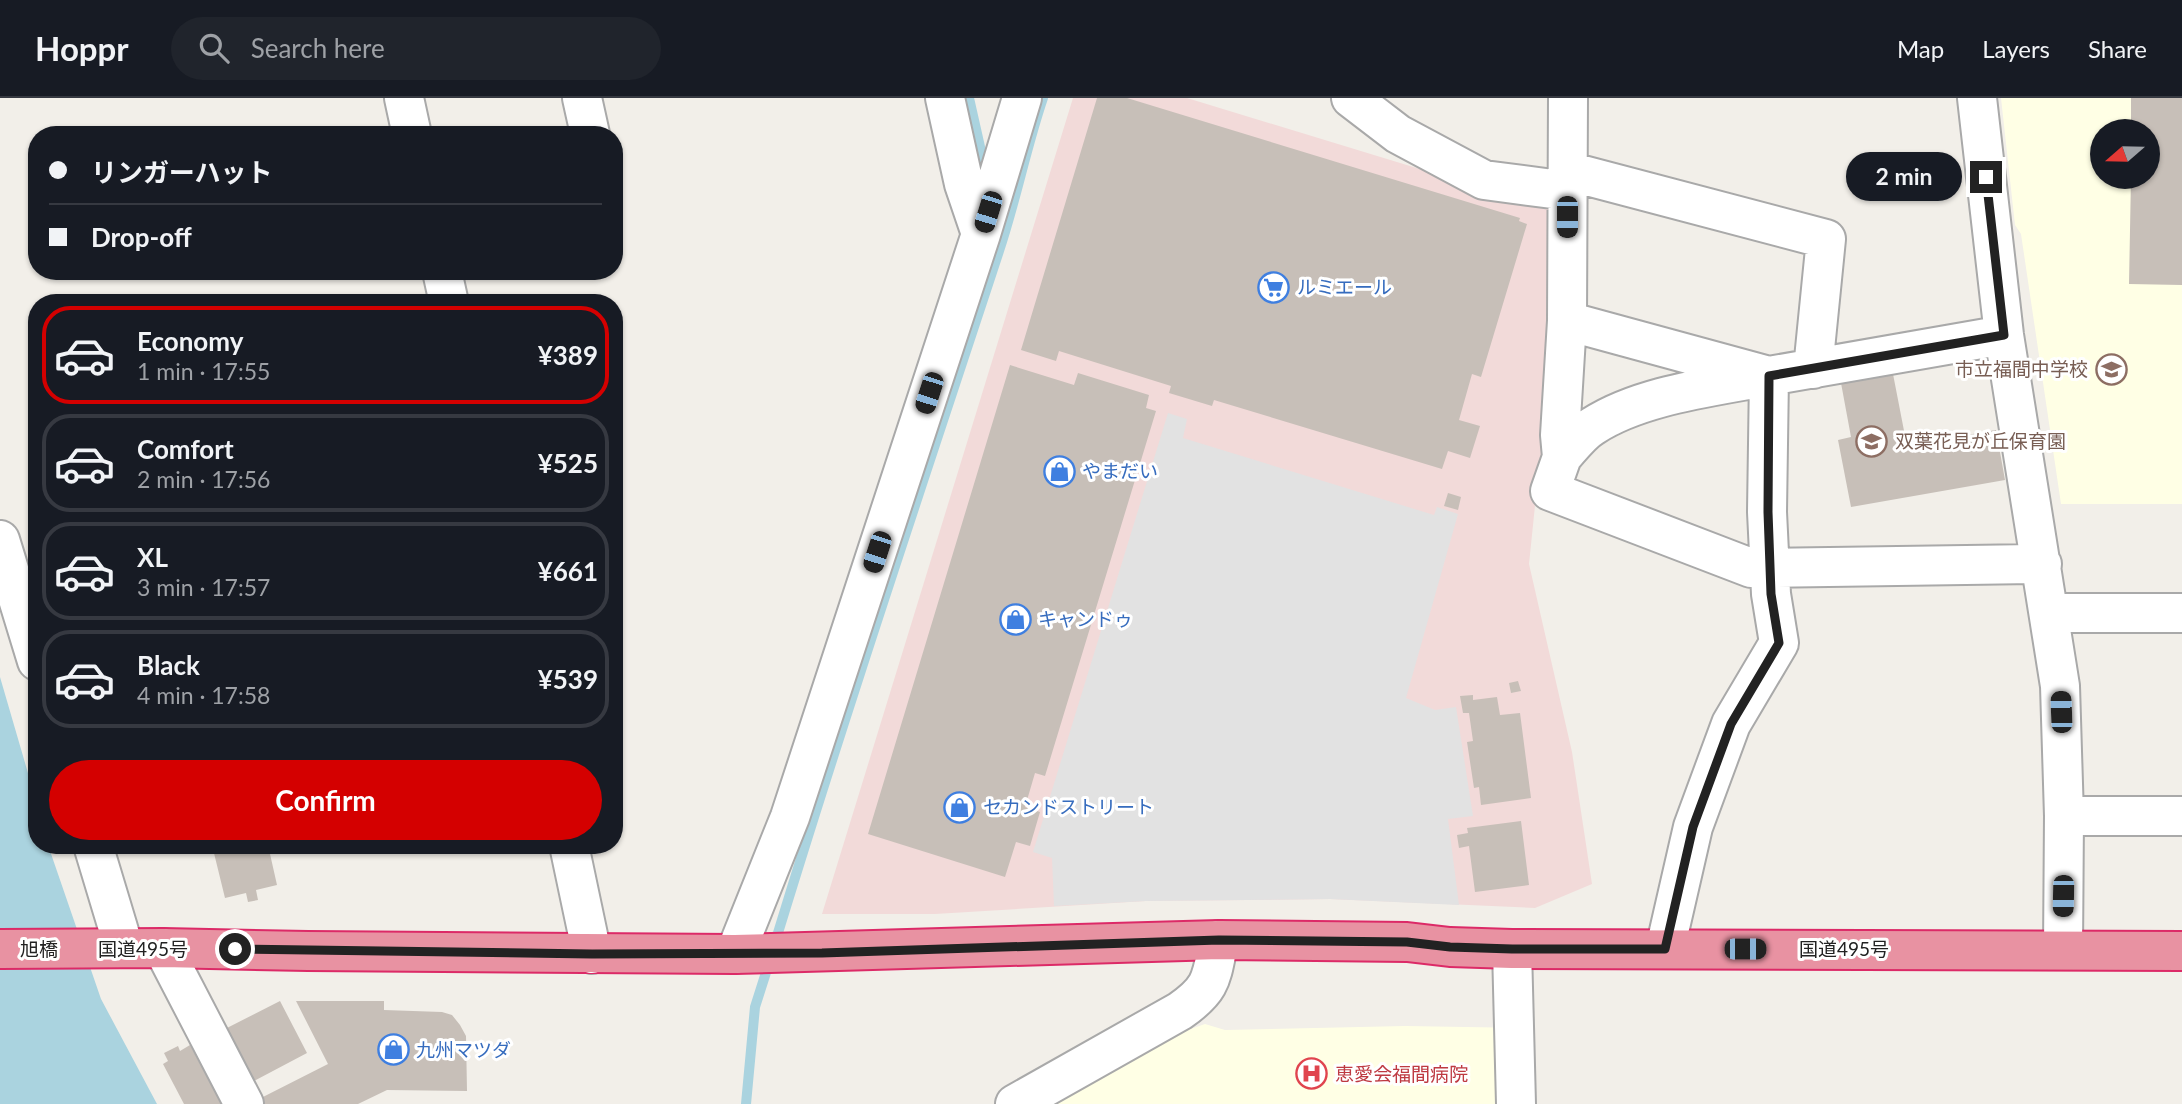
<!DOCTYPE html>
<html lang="en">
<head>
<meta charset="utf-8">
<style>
	body { margin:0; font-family:Lato,"Noto Sans JP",sans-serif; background:#20242c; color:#f1f3f6; height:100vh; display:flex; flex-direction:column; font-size:26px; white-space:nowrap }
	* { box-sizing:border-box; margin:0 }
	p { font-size:23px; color:#9ea1a6 }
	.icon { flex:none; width:38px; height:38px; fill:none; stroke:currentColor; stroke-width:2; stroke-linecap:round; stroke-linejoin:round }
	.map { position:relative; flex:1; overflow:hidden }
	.drawer { position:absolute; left:28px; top:196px; width:595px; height:560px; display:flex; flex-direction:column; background:#171b24; border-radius:28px; box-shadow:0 2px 5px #0004 }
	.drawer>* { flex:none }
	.guide { position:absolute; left:28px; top:28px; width:595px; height:154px; border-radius:28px; box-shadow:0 2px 5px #0004; display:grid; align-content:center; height:154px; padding:0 21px; background:#171b24 }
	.needle { width:46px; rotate:250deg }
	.controls { position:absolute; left:2090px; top:21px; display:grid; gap:14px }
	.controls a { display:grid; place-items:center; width:70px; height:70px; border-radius:50%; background:#171b24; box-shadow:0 2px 5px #0004; font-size:35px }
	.end { position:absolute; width:32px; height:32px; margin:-16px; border:9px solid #222; background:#fff; box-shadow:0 0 0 4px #fff }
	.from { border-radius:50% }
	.bubble { position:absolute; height:49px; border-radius:24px; background:#171b24; box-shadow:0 2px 5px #0004; font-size:23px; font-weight:700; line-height:49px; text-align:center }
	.car { position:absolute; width:21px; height:42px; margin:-21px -10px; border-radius:9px; box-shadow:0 0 5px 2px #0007; background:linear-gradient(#222 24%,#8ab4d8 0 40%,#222 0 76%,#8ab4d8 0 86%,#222 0) }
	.guide b { display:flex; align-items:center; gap:24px; height:66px; font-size:26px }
	.guide b+b { border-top:2px solid #363941 }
	.guide i { width:18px; height:18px; background:#f1f3f6 }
	ul { padding:12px 0 0; list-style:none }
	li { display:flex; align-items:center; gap:21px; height:98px; margin:0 14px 10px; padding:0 7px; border:4px solid #363941; border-radius:28px }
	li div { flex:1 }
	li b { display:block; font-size:26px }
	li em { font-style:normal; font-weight:700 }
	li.current { border-color:#d40000 }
	li>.icon { width:63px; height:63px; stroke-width:1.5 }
	.button { display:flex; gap:14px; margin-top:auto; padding:14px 21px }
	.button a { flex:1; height:80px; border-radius:42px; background:#d40000; color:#fff; font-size:28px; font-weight:700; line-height:80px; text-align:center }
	header { display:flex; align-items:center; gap:42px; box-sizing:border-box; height:98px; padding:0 35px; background:#171b24; border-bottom:2px solid #363941 }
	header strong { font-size:33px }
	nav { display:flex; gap:38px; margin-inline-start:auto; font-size:24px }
	.search { width:490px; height:63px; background:#20242c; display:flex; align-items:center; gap:18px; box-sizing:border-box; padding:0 24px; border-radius:38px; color:#9ea1a6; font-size:26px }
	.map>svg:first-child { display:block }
</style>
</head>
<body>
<header>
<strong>Hoppr</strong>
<div class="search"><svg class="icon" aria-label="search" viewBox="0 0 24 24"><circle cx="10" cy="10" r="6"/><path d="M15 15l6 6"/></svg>Search here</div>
<nav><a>Map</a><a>Layers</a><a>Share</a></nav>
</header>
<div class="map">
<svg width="2182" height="1006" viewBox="0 0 2182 1006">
	<rect width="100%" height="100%" fill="#f2efe9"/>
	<!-- commercial -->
	<path fill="#f2dad9" d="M1073,0H1187L1482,90L1559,100L1551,360L1536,398L1529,466L1572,654L1592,786L1535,810L1330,801L1146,803L935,816H822Z"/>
	<!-- education -->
	<path fill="#ffffe5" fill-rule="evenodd" d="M2001,0H2182V406H2061L2021,136L2015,127ZM2102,33H2147V79H2102Z
		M1205,926L1225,932L1405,928L1530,930L1531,1006H1040L1147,946Z"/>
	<!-- parking -->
	<path fill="#e2e2e2" d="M1168,315L1187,321L1183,340L1434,417L1437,409L1458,416L1406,600L1435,612L1456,609L1473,718L1448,721L1459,807L1330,801L1146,803L1054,808L1052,760L1033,754Z"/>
	<!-- water -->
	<path fill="#aad3df" d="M0,579L37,706V747H48L101,901L157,1006H0Z"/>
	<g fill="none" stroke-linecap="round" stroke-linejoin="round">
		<!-- stream -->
		<path stroke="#aad3df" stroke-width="10" d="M969,0L985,71
			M774,848C845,615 923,384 999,153C1016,102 1026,50 1043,0
			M746,1006L755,909L770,862"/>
	</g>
	<!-- building -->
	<path fill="#c7bfb8" d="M1097,0H1127L1520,120L1519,123L1527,126L1481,279L1472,276L1459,322L1480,328L1470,360L1448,353L1442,371L1214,302L1212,308L1169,295L1171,288L1059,253L1056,263L1021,252Z
		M2131,0H2182V187L2129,186L2131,79H2147V33H2131Z
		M1010,267L1074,287L1078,275L1149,297L1146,310L1156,313L1045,678L1035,675L1025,709L1040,714L1030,748L1016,744L1005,779L868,736Z
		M1893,276L1906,343L1929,339L1931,350L1956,345L1955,339L1996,332L2005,382L1851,409L1838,342L1851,339L1841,285Z
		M1448,395L1461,399L1458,412L1444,408Z
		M1518,583L1521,593L1511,595L1509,585Z
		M1473,597V602L1497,599L1500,617L1520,615L1531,700L1481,707L1479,689L1474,690L1467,644L1473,643L1469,615H1463L1460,598Z
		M1521,723L1529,787L1475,794L1469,748L1459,750L1457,737L1468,735L1467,730Z
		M212,747H268L277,787L256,792L258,802L248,804L246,795L225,800Z
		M280,903L307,955L250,985L223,932Z
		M296,903H384V912L442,914L452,917L460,927L466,938L467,993L387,992L358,1006H262L259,1001L328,966Z
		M190,947L222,1006H184L163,966L168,963L164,955L178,948L180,953Z"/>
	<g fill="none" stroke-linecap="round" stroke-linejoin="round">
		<defs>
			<path id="minor" d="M404,0L412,37
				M582,0L590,36
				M945,0L964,86L981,136
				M1351,0L1398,36L1484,82L1568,93
				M1568,0L1567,223L1560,337L1562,359L1550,393L1751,470L2042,466
				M1977,0L2004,237L2060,588L2064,718L2063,851
				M1568,73L1826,141L1813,271
				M442,173L449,205
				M1567,223L1769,278L2004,237
				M1562,359C1571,349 1581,335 1593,328C1641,297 1713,289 1769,278L1767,414L1771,496L1779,545L1731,626L1693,729L1665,851
				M0,442L37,563
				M2050,515H2182
				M2064,718H2182
				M93,747L124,850
				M569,747L592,856
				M163,850L244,1006
				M1512,851L1516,1006
				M735,856L790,719L981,136L1022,0
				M1015,1006L1180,913C1213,890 1211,880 1219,842"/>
			<path id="highway" d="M0,851L163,850L308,853L735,856L1219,842L1407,844L1450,849L1512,851L2182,853"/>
		</defs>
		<!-- minor casing -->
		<use href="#minor" stroke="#a9a9a9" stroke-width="42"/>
		<!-- highway casing -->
		<use href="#highway" stroke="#dc2a67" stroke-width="42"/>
		<!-- minor -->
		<use href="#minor" stroke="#fff" stroke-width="38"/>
		<!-- highway -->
		<use href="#highway" stroke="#e892a2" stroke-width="38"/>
	</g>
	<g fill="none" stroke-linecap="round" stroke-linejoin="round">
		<!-- route -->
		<path stroke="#222" stroke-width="9" d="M235,851L592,856L822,855L1219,842L1407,844L1450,849L1512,851H1665L1693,729L1731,626L1779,545L1771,496L1768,414L1769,278L2004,237L1986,79"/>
	</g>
	<!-- icons -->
	<defs>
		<symbol id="supermarket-ring" viewBox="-11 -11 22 22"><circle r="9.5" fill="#fff" stroke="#3f7fe0" stroke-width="1.5"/><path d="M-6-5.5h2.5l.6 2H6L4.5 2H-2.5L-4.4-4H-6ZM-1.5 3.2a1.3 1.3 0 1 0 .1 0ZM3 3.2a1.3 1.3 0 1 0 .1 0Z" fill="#3f7fe0"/></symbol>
		<symbol id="school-ring" viewBox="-11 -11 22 22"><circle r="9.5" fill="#fff" stroke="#8d6e63" stroke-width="1.5"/><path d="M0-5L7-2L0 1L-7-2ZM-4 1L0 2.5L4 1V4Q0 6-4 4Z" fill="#8d6e63"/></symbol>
		<symbol id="shop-ring" viewBox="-11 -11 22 22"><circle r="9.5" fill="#fff" stroke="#3f7fe0" stroke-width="1.5"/><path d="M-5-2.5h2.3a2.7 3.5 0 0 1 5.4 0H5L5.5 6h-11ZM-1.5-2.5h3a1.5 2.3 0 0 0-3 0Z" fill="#3f7fe0"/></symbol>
		<symbol id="hospital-ring" viewBox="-11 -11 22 22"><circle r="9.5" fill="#fff" stroke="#e0444e" stroke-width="1.5"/><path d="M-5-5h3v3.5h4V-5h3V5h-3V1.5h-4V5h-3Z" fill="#e0444e"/></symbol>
	</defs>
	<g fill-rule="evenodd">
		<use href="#supermarket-ring" x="1256" y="172" width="35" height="35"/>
		<use href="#school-ring" x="2094" y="254" width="35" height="35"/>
		<use href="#school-ring" x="1854" y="326" width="35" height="35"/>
		<use href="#shop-ring" x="1042" y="356" width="35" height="35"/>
		<use href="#shop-ring" x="998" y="504" width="35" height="35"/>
		<use href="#shop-ring" x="942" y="692" width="35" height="35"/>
		<use href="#shop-ring" x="376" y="934" width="35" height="35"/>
		<use href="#hospital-ring" x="1294" y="958" width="35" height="35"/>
	</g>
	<g text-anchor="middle" stroke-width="6" stroke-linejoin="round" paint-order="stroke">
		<!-- shop labels -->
		<g font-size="19" fill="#366cbe" stroke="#fff" text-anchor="start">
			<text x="1297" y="196">ルミエール</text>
			<text x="1082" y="380">やまだい</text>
			<text x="1038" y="528">キャンドゥ</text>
			<text x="983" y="716">セカンドストリート</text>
			<text x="416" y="959">九州マツダ</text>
		</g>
		<!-- education labels -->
		<g font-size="19" fill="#785e54" stroke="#fff" text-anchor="end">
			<text x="2088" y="278">市立福間中学校</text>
			<text x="1895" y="350" text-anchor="start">双葉花見が丘保育園</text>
		</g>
		<!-- street labels -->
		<g font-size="19" fill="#222" stroke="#fff">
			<text x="39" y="858">旭橋</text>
			<text x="143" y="858">国道495号</text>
			<text x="1844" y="858">国道495号</text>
		</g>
		<!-- health labels -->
		<g font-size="19" fill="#be3a42" stroke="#fff" text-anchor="start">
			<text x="1335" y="983">恵愛会福間病院</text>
		</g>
	</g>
</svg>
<div class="controls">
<a><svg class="needle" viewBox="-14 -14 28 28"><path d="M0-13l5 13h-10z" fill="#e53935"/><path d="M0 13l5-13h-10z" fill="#9ea1a6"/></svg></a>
</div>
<i class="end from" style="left:235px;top:851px"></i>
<i class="end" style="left:1986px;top:79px"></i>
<div class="bubble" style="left:1846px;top:54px;width:116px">2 min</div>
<i class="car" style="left:988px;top:114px;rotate:197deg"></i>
<i class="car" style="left:1567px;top:119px;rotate:180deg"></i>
<i class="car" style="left:929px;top:295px;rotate:198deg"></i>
<i class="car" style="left:877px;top:454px;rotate:198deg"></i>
<i class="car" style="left:2061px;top:614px;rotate:358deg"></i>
<i class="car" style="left:2063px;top:798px;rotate:181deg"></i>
<i class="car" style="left:1745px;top:851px;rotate:90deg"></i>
<div class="guide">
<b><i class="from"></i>リンガーハット</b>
<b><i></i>Drop-off</b>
</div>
<section class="drawer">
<ul>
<li class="current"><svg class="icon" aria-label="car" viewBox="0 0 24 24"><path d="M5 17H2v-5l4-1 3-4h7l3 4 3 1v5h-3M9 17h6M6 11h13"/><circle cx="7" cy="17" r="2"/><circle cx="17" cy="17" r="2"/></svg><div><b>Economy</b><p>1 min · 17:55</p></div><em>¥389</em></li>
<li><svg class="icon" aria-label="car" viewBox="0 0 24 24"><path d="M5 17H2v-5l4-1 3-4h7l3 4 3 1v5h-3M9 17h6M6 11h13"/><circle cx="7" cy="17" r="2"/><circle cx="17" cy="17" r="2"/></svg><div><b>Comfort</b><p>2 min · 17:56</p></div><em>¥525</em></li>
<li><svg class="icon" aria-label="car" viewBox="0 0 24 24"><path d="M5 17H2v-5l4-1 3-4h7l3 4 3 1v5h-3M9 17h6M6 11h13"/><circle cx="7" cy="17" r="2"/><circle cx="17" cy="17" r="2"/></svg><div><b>XL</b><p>3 min · 17:57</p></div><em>¥661</em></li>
<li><svg class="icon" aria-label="car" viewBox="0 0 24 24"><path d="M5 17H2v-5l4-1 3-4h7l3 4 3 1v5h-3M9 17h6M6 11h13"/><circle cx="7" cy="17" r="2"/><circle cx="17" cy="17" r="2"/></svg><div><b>Black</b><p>4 min · 17:58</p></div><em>¥539</em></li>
</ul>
<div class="button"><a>Confirm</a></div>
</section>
</div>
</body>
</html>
